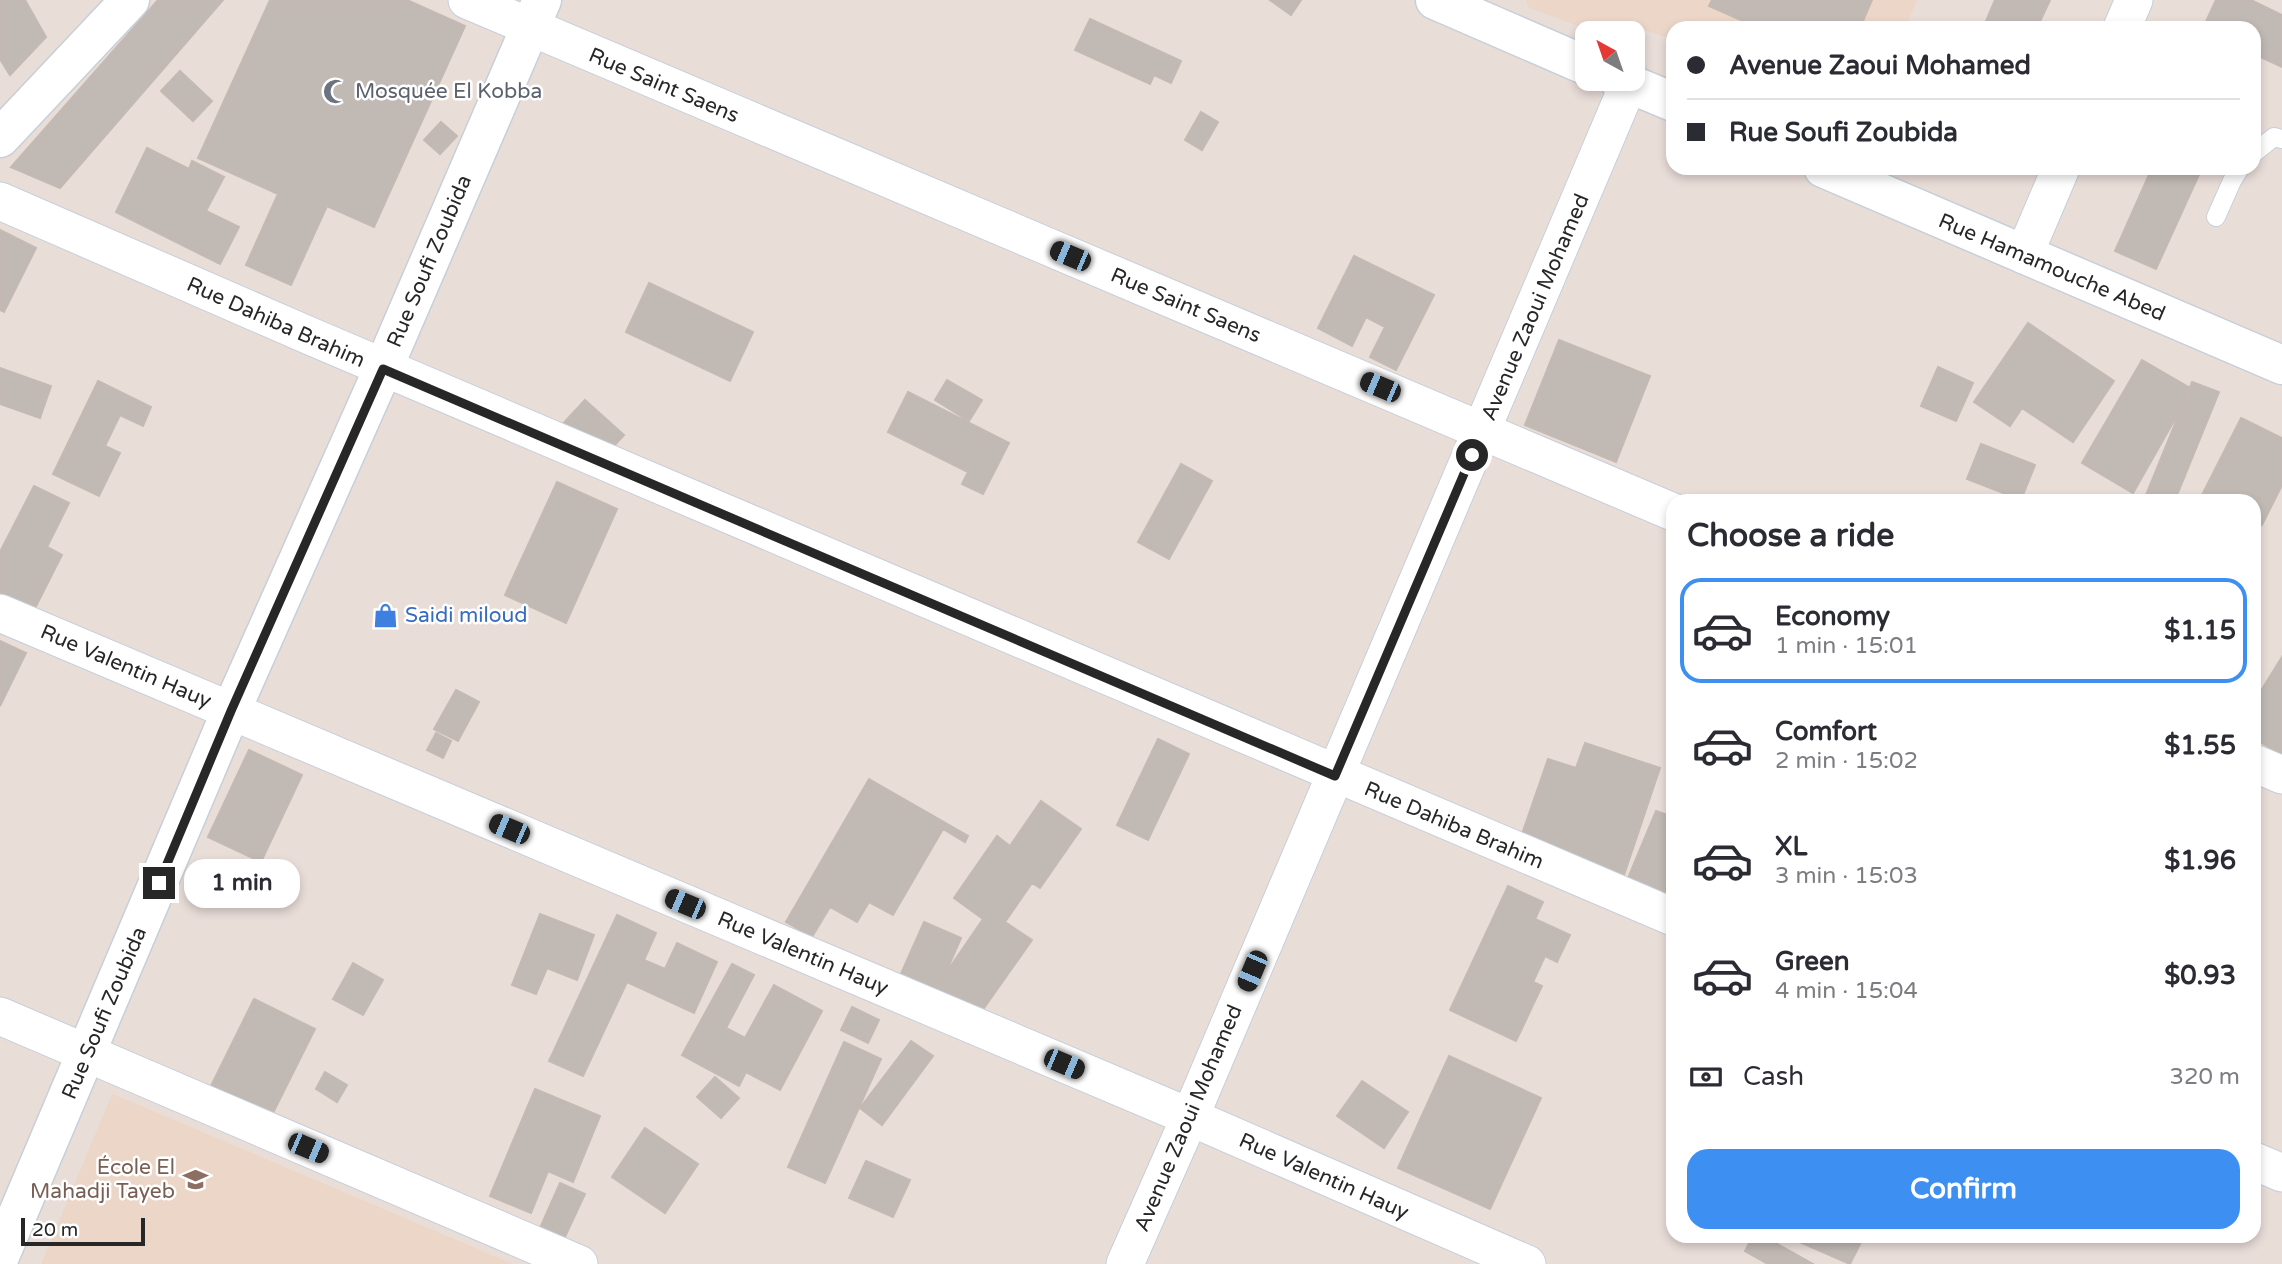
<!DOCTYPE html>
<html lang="en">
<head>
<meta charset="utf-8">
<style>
	body { margin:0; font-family:"Varela Round",sans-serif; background:#f2f2f3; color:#2b2b33; height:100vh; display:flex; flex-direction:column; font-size:26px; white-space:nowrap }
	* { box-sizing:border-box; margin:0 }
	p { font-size:23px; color:#7c7c81 }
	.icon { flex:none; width:38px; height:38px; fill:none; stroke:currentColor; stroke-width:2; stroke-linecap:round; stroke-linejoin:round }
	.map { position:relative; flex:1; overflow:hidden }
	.details { position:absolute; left:1666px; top:494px; width:595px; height:749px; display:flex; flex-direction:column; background:#fff; border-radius:21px; box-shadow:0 4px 10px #0003 }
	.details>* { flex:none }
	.banner { position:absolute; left:1666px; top:21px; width:595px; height:154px; border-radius:21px; box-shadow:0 4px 10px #0003; display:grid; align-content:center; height:154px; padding:0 21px; background:#fff }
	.needle { width:46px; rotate:320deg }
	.buttons { position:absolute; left:1575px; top:21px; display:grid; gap:14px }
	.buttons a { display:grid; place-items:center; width:70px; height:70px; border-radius:14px; background:#fff; box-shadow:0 4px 10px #0003; font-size:35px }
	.scale { position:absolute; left:21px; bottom:18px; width:124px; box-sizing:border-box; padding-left:7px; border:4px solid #272727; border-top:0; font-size:19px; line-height:24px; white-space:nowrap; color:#272727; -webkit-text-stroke:5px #fff; paint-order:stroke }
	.end { position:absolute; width:32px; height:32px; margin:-16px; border:9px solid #272727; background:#fff; box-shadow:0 0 0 4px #fff }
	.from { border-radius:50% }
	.bubble { position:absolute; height:49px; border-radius:21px; background:#fff; box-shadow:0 4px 10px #0003; font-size:23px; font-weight:700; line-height:49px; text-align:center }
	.car { position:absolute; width:21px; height:42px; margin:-21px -10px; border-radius:9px; box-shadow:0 0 5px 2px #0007; background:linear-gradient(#222 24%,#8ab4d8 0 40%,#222 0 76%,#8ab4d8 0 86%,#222 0) }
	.banner b { display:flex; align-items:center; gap:24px; height:66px; font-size:26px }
	.banner b+b { border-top:2px solid #e1e1e2 }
	.banner i { width:18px; height:18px; background:#2b2b33 }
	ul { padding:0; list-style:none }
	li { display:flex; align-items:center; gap:21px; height:105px; margin:0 14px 10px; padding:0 7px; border:4px solid transparent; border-radius:21px }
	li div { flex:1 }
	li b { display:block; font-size:26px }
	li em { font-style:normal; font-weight:700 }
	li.current { border-color:#3d8ff2 }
	li>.icon { width:63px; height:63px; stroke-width:1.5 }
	h2 { padding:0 21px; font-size:32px; line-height:84px }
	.pay { display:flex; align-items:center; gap:18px; height:77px; padding:0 21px; font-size:26px }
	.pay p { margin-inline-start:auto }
	.action { display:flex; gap:14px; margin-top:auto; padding:14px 21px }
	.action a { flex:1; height:80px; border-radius:21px; background:#3d8ff2; color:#fff; font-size:28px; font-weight:700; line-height:80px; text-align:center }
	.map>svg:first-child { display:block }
</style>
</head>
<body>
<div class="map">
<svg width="2282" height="1264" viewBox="0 0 2282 1264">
	<rect width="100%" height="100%" fill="#e9ddd8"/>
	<!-- education -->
	<path fill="#ebd6c8" d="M1526,0H1917L1905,28H1673V39L1631,26L1619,33H1598L1529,8Z
		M112,1094H113L513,1264H41Z"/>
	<!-- building -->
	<path fill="#c1b9b4" stroke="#c4b9b3" stroke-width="2" d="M0,0H25L46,37L10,75L0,59Z
		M158,0H223L60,188L11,167Z
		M270,0H407L465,26L374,227L327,206L291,285L246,265L278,194L198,158Z
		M1270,0H1301L1291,15Z
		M1712,0H1872L1860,28H1759L1709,6Z
		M1995,0H2050L2037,28H1983Z
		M2216,0H2251L2282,15V67L2254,54V28H2203Z
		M1090,19L1181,61L1171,83L1154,75L1150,84L1075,50Z
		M180,71L212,101L193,121L161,91Z
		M1201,112L1218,122L1202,150L1185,140Z
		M441,122L457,136L440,154L424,140Z
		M147,148L189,169L192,161L224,177L206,211L239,227L220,264L116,212Z
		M2152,168H2202L2156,269L2115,251Z
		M0,230L36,248L4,312L0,310Z
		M1354,256L1434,295L1396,370L1370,357L1385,327L1366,317L1352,346L1318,328Z
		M649,283L753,332L730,381L626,332Z
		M2028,323L2114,381L2073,442L2022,408L2010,426L1974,402Z
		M1559,340L1650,376L1616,462L1525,425Z
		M2142,360L2192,389L2133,493L2082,463Z
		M1938,367L1973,383L1956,421L1921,406Z
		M0,368L51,386L40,418L0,404Z
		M947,380L982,400L969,421L935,400Z
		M98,381L151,407L143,426L120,415L105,446L120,453L99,496L53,474Z
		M2192,382L2219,392L2175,500H2144Z
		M908,392L1009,443L983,494L962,484L968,472L888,432Z
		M585,400L624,435L599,462L560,427Z
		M2241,418L2282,438V485L2262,525L2254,521V500H2213L2202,495Z
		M1981,444L2035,465L2021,500L1967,479Z
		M1181,464L1212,481L1169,559L1138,542Z
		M557,482L617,509L566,623L505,595Z
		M34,486L69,503L47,547L62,555L30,618L0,603V552Z
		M0,641L26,653L0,706Z
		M2282,657V755L2254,738V702Z
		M456,690L479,702L458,741L434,729Z
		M436,733L451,741L443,758L427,750Z
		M1158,739L1189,754L1148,840L1117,825Z
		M1585,743L1660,768L1624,875L1520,840L1548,759L1576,768Z
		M249,750L302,775L261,862L208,837Z
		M869,779L968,836L965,842L943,829L893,915L869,902L857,922L830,907L812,937L786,922Z
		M1041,801L1081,829L1040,888L1032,883L1005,922L1032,940L977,1018L935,989L983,919L954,898L997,836L1010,846Z
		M1656,811L1673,817V902L1626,883Z
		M1508,886L1543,902L1535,919L1570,935L1557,962L1545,956L1533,982L1542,986L1516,1041L1450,1010Z
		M540,914L594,935L577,980L547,968L536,994L512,985Z
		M617,915L656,933L644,960L665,969L677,943L717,962L694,1013L627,982L583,1076L549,1061Z
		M924,922L961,938L937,993L900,976Z
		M353,963L383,980L363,1015L333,999Z
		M732,964L754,975L726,1028L745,1038L774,985L822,1011L780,1090L746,1072L739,1086L682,1055Z
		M254,999L315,1029L267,1125L207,1094Z
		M852,1007L879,1020L868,1043L841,1030Z
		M911,1041L933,1056L882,1125L860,1108Z
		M844,1042L881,1059L825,1183L788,1167Z
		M1449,1056L1541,1098L1490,1209L1398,1168Z
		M325,1072L347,1085L337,1102L316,1089Z
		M715,1077L739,1098L721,1118L697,1097Z
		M1362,1081L1408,1112L1384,1148L1337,1116Z
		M535,1089L600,1116L573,1182L548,1171L531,1213L490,1196Z
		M645,1128L698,1164L665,1213L612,1177Z
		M866,1161L910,1180L893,1217L849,1198Z
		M560,1183L585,1194L564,1239L540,1228Z
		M1753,1236H1763L1813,1264H1768L1745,1251Z
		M1786,1236H1864L1850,1264Z"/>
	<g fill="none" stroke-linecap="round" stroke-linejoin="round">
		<defs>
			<path id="service" d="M2254,153L2274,137L2282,139
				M2216,217L2232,181L2240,168"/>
			<path id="minor" d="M467,0L1673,512
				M2122,28L2134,0
				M0,201C556,444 1114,683 1673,917
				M2024,255L2061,168
				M0,613L1190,1117L1527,1264
				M2254,763L2282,775
				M0,1016L579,1264
				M2254,1161L2282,1173
				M1125,1264L1190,1117L1629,83"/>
			<path id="tertiary" d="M0,1256L231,711L383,369L542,0"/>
			<path id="secondary" d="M1435,0L1587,66
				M1618,79L1673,102
				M0,138L130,0
				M1823,168L2282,365"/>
		</defs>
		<!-- service casing -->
		<use href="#service" stroke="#c7cfd9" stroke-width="20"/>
		<!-- minor casing -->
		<use href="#minor" stroke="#c7cfd9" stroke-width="39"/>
		<!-- tertiary casing -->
		<use href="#tertiary" stroke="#c7cfd9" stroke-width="41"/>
		<!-- secondary casing -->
		<use href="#secondary" stroke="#c7cfd9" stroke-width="41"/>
		<!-- service -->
		<use href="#service" stroke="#fff" stroke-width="18"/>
		<!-- minor -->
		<use href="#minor" stroke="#fff" stroke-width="37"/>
		<!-- tertiary -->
		<use href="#tertiary" stroke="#fff" stroke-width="38"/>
		<!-- secondary -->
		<use href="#secondary" stroke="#fff" stroke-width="38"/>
	</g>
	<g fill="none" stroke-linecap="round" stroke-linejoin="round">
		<!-- route -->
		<path stroke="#272727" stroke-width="9" d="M159,883L231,711L383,369L1335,776L1472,455"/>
	</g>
	<!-- icons -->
	<defs>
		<symbol id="mosque-bare" viewBox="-9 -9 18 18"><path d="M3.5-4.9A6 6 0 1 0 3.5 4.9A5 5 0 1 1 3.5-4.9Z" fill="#6b7280" stroke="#fff" stroke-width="2.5" paint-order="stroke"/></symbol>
		<symbol id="shop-bare" viewBox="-9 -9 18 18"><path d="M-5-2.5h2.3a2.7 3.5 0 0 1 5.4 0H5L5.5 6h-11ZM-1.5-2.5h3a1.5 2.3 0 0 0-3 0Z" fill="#3f7fe0" stroke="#fff" stroke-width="2.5" paint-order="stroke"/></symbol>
		<symbol id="school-bare" viewBox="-9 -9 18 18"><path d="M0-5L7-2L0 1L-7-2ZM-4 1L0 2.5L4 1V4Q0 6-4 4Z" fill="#8d6e63" stroke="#fff" stroke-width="2.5" paint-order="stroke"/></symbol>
	</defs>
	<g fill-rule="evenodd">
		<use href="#mosque-bare" x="318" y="74" width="35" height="35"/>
		<use href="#shop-bare" x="368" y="598" width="35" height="35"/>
		<use href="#school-bare" x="178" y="1162" width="35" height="35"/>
	</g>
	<g text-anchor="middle" stroke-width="5" stroke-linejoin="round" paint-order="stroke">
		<!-- street labels -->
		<g font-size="21" fill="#272727" stroke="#fff">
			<text transform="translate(664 85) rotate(23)" y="7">Rue Saint Saens</text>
			<text transform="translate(429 261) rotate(-67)" y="7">Rue Soufi Zoubida</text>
			<text transform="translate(2052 267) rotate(23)" y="7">Rue Hamamouche Abed</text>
			<text transform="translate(1186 305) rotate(23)" y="7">Rue Saint Saens</text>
			<text transform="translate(1535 307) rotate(-67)" y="7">Avenue Zaoui Mohamed</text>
			<text transform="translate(276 322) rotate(24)" y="7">Rue Dahiba Brahim</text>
			<text transform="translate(126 666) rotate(23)" y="7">Rue Valentin Hauy</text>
			<text transform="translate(1454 825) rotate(23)" y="7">Rue Dahiba Brahim</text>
			<text transform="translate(803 953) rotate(23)" y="7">Rue Valentin Hauy</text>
			<text transform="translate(104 1013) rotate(-67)" y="7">Rue Soufi Zoubida</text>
			<text transform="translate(1188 1118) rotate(-67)" y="7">Avenue Zaoui Mohamed</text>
			<text transform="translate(1324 1176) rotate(24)" y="7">Rue Valentin Hauy</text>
		</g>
		<!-- worship labels -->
		<g font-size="21" fill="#5b616d" stroke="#fff" text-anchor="start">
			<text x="355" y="98">Mosquée El Kobba</text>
		</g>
		<!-- shop labels -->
		<g font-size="21" fill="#366cbe" stroke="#fff" text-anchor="start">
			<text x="405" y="622">Saidi miloud</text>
		</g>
		<!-- education labels -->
		<g font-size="21" fill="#785e54" stroke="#fff" text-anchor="end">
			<text x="175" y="1174">École El<tspan x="175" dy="24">Mahadji Tayeb</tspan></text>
		</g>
	</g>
</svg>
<div class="buttons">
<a><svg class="needle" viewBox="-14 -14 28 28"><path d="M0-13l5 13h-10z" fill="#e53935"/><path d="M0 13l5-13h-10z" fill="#7c7c81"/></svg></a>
</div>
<div class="scale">20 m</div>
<i class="end from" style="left:1472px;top:455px"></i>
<i class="end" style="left:159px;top:883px"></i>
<div class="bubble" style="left:184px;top:859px;width:116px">1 min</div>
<i class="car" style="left:1070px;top:256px;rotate:293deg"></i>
<i class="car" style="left:1380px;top:387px;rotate:293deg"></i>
<i class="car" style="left:509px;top:829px;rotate:293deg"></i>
<i class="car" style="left:685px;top:904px;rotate:293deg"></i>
<i class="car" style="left:1252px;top:971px;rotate:203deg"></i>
<i class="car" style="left:1064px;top:1064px;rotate:113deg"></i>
<i class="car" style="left:308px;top:1148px;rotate:113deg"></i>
<div class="banner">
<b><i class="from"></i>Avenue Zaoui Mohamed</b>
<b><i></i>Rue Soufi Zoubida</b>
</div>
<section class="details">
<h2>Choose a ride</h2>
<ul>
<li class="current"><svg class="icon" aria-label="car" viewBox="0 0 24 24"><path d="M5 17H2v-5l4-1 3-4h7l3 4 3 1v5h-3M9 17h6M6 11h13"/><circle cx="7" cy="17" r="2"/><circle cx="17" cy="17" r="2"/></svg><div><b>Economy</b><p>1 min · 15:01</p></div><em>$1.15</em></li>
<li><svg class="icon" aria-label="car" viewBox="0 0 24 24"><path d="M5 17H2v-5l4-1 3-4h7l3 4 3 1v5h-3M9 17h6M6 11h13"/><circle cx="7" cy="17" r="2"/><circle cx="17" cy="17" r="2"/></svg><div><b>Comfort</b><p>2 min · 15:02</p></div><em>$1.55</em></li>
<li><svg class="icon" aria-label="car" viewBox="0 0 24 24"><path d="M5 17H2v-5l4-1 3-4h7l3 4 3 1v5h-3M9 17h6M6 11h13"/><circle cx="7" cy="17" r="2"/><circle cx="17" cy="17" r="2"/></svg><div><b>XL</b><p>3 min · 15:03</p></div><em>$1.96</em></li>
<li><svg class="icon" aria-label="car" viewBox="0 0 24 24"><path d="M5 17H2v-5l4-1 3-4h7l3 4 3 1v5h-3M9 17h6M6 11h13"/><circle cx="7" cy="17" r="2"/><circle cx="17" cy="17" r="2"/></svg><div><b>Green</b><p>4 min · 15:04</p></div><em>$0.93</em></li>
</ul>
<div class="pay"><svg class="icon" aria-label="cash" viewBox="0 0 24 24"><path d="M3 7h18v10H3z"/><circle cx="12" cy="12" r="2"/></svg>Cash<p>320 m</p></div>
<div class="action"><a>Confirm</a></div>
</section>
</div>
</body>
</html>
